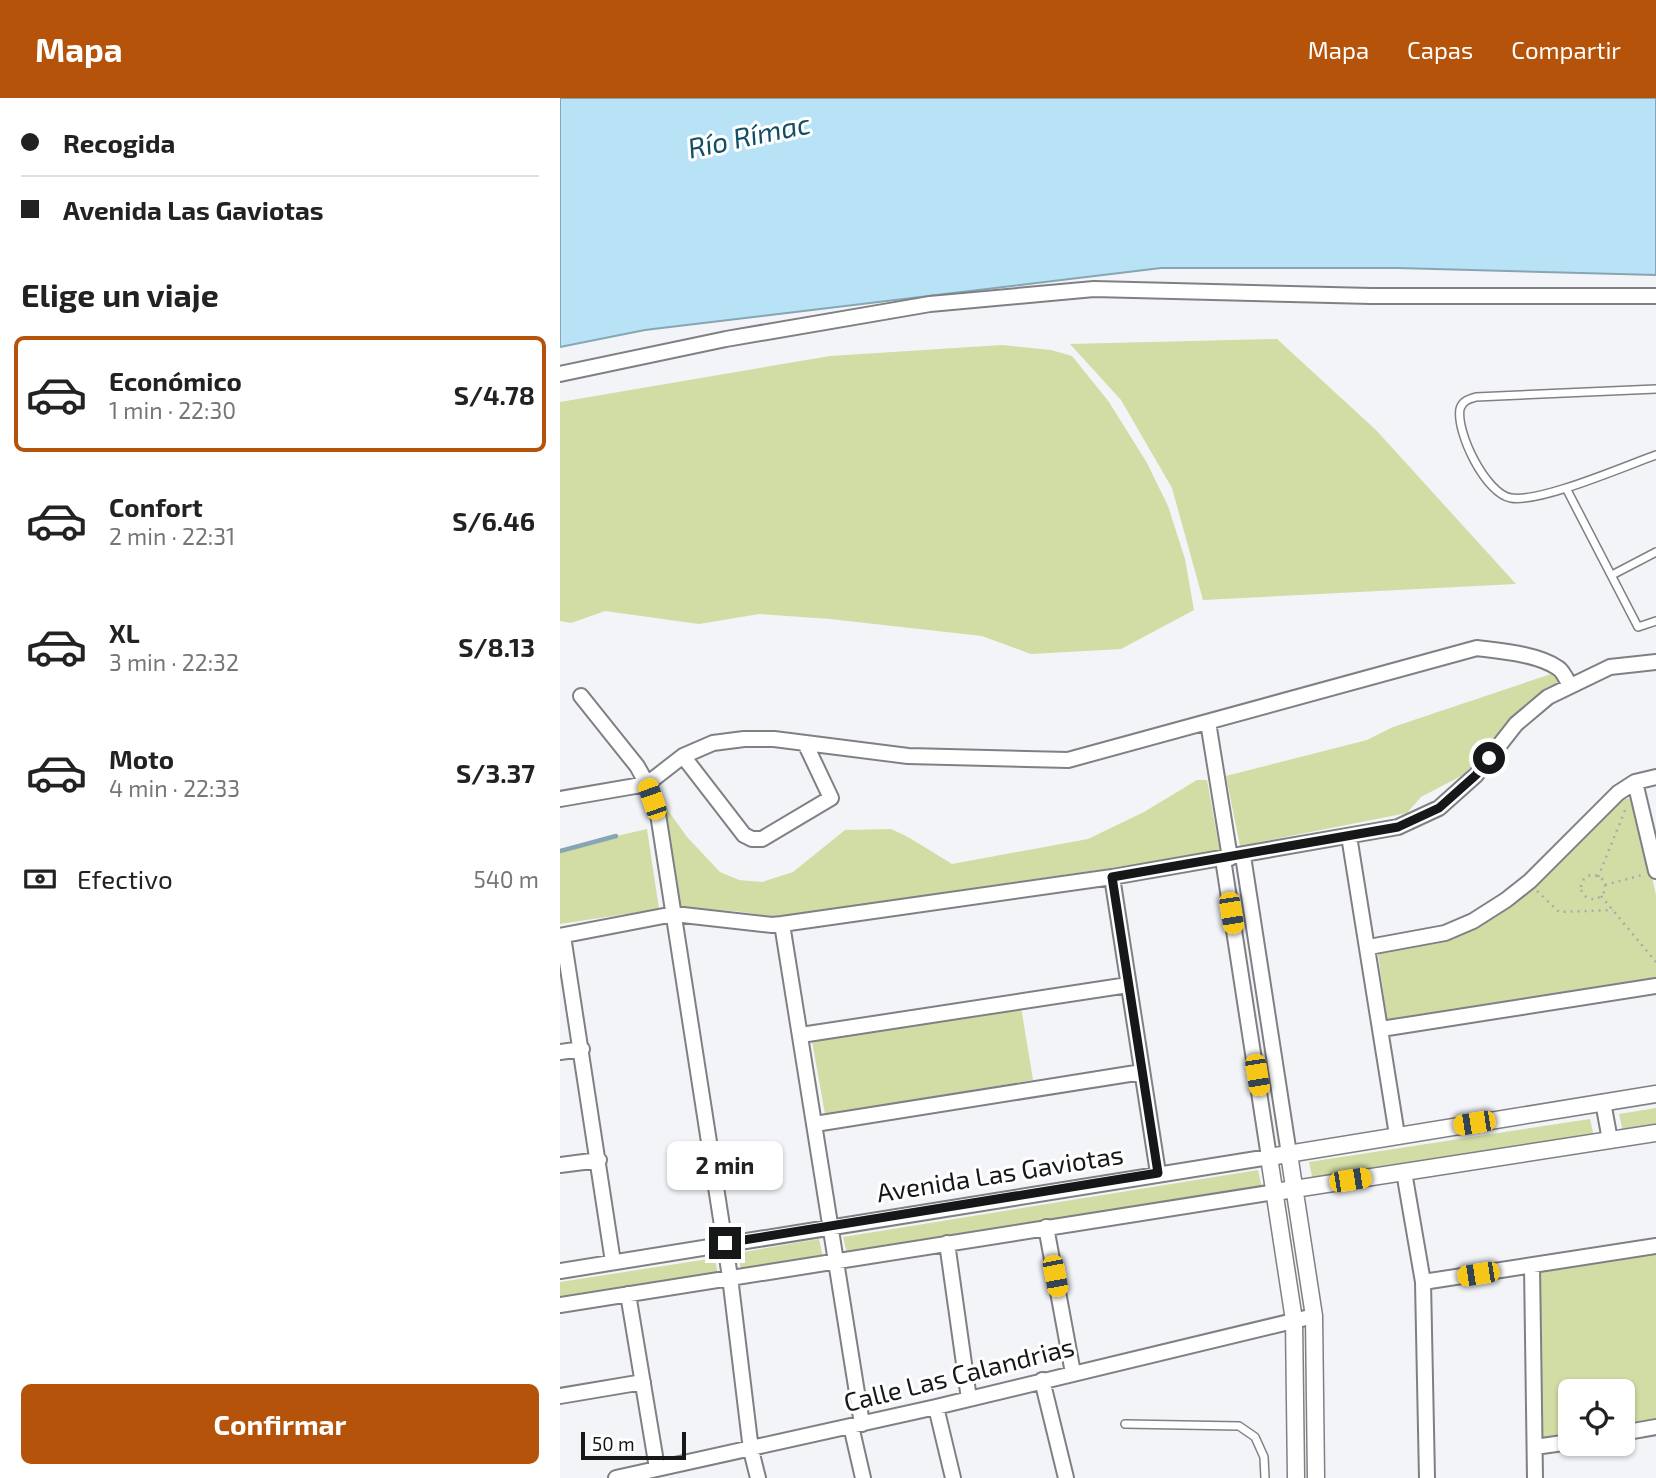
<!DOCTYPE html>
<html lang="es">
<head>
<meta charset="utf-8">
<style>
	body { margin:0; font-family:"Exo 2",sans-serif; background:#f6f6f6; color:#222; height:100vh; display:flex; flex-direction:column; font-size:26px; white-space:nowrap }
	* { box-sizing:border-box; margin:0 }
	p { font-size:23px; color:#767676 }
	.icon { flex:none; width:38px; height:38px; fill:none; stroke:currentColor; stroke-width:2; stroke-linecap:round; stroke-linejoin:round }
	.map { position:relative; flex:1; overflow:hidden }
	.sheet { display:flex; flex-direction:column; background:#fff; width:560px }
	.sheet>* { flex:none }
	.top-card { display:grid; align-content:center; height:154px; padding:0 21px; background:#fff }
	.tools { position:absolute; left:998px; top:1281px; display:grid; gap:14px }
	.tools a { display:grid; place-items:center; width:77px; height:77px; border-radius:10px; background:#fff; box-shadow:0 2px 5px #0004; font-size:35px }
	.scale { position:absolute; left:21px; bottom:18px; width:105px; box-sizing:border-box; padding-left:7px; border:4px solid #161718; border-top:0; font-size:19px; line-height:24px; white-space:nowrap; color:#161718; -webkit-text-stroke:5px #fff; paint-order:stroke }
	.end { position:absolute; width:32px; height:32px; margin:-16px; border:9px solid #161718; background:#fff; box-shadow:0 0 0 4px #fff }
	.from { border-radius:50% }
	.bubble { position:absolute; height:49px; border-radius:10px; background:#fff; box-shadow:0 2px 5px #0004; font-size:23px; font-weight:700; line-height:49px; text-align:center }
	.car { position:absolute; width:21px; height:42px; margin:-21px -10px; border-radius:9px; box-shadow:0 0 5px 2px #0007; background:linear-gradient(#f5c518 24%,#345 0 40%,#f5c518 0 76%,#345 0 86%,#f5c518 0) }
	.top-card b { display:flex; align-items:center; gap:24px; height:66px; font-size:26px }
	.top-card b+b { border-top:2px solid #e0e0e0 }
	.top-card i { width:18px; height:18px; background:#222 }
	ul { padding:0; list-style:none }
	li { display:flex; align-items:center; gap:21px; height:116px; margin:0 14px 10px; padding:0 7px; border:4px solid transparent; border-radius:10px }
	li div { flex:1 }
	li b { display:block; font-size:26px }
	li em { font-style:normal; font-weight:700 }
	li.on { border-color:#b45309 }
	li>.icon { width:63px; height:63px; stroke-width:1.5 }
	h2 { padding:0 21px; font-size:32px; line-height:84px }
	.pay { display:flex; align-items:center; gap:18px; height:77px; padding:0 21px; font-size:26px }
	.pay p { margin-inline-start:auto }
	.primary-button { display:flex; gap:14px; margin-top:auto; padding:14px 21px }
	.primary-button a { flex:1; height:80px; border-radius:10px; background:#b45309; color:#fff; font-size:28px; font-weight:700; line-height:80px; text-align:center }
	header { display:flex; align-items:center; gap:42px; box-sizing:border-box; height:98px; padding:0 35px; background:#b45309; color:#fff }
	header strong { font-size:33px }
	nav { display:flex; gap:38px; margin-inline-start:auto; font-size:24px }
	main { display:flex; flex:1; min-height:0 }
	.map>svg:first-child { display:block }
</style>
</head>
<body>
<header>
<strong>Mapa</strong>
<nav><a>Mapa</a><a>Capas</a><a>Compartir</a></nav>
</header>
<main>
<section class="sheet">
<div class="top-card">
<b><i class="from"></i>Recogida</b>
<b><i></i>Avenida Las Gaviotas</b>
</div>
<h2>Elige un viaje</h2>
<ul>
<li class="on"><svg class="icon" aria-label="car" viewBox="0 0 24 24"><path d="M5 17H2v-5l4-1 3-4h7l3 4 3 1v5h-3M9 17h6M6 11h13"/><circle cx="7" cy="17" r="2"/><circle cx="17" cy="17" r="2"/></svg><div><b>Económico</b><p>1 min · 22:30</p></div><em>S/4.78</em></li>
<li><svg class="icon" aria-label="car" viewBox="0 0 24 24"><path d="M5 17H2v-5l4-1 3-4h7l3 4 3 1v5h-3M9 17h6M6 11h13"/><circle cx="7" cy="17" r="2"/><circle cx="17" cy="17" r="2"/></svg><div><b>Confort</b><p>2 min · 22:31</p></div><em>S/6.46</em></li>
<li><svg class="icon" aria-label="car" viewBox="0 0 24 24"><path d="M5 17H2v-5l4-1 3-4h7l3 4 3 1v5h-3M9 17h6M6 11h13"/><circle cx="7" cy="17" r="2"/><circle cx="17" cy="17" r="2"/></svg><div><b>XL</b><p>3 min · 22:32</p></div><em>S/8.13</em></li>
<li><svg class="icon" aria-label="car" viewBox="0 0 24 24"><path d="M5 17H2v-5l4-1 3-4h7l3 4 3 1v5h-3M9 17h6M6 11h13"/><circle cx="7" cy="17" r="2"/><circle cx="17" cy="17" r="2"/></svg><div><b>Moto</b><p>4 min · 22:33</p></div><em>S/3.37</em></li>
</ul>
<div class="pay"><svg class="icon" aria-label="cash" viewBox="0 0 24 24"><path d="M3 7h18v10H3z"/><circle cx="12" cy="12" r="2"/></svg>Efectivo<p>540 m</p></div>
<div class="primary-button"><a>Confirmar</a></div>
</section>
<div class="map">
<svg width="1096" height="1380" viewBox="0 0 1096 1380">
	<rect width="100%" height="100%" fill="#f2f4f7"/>
	<!-- green -->
	<path fill="#d2dca5" d="M717,241L816,332L956,486L643,502L612,390L561,302L510,246Z
		M442,247L491,252L512,258L549,304L587,365L608,408L625,461L634,512L561,551L471,556L422,538L270,521L199,516L139,526L45,513L11,525L0,523V304L270,258Z
		M994,575L1001,587L953,624L903,677L861,699L847,715L680,748L666,678L807,642L833,629Z
		M637,682H647L660,754L216,819L175,813L119,811L102,704L127,739L160,774L179,782L202,784L233,774L285,732L331,731L348,739L392,766L528,741L584,714Z
		M1069,700L1075,705L1096,797V884L830,925L827,922L818,856L822,853C850,848 878,844 905,834C964,810 1013,748 1056,704Z
		M87,731L99,811L0,826V751Z
		M461,909L473,982L265,1016L252,943Z
		M1096,1010V1029L1063,1034L1059,1016Z
		M1030,1021L1034,1039L753,1083L749,1064Z
		M698,1072L702,1091L287,1156L283,1139Z
		M259,1141L263,1159L181,1173L178,1155Z
		M1096,1153V1323L1062,1329V1293H1010V1337L985,1341L981,1338L978,1179L982,1173Z
		M155,1160L158,1177L0,1202V1184Z"/>
	<!-- water -->
	<path fill="#b8e2f6" stroke="#87a5b3" stroke-width="2" d="M0,0H1096V177L838,170H601L85,232L0,249Z"/>
	<g fill="none" stroke-linecap="round" stroke-linejoin="round">
		<!-- stream -->
		<path stroke="#87a5b3" stroke-width="4.5" d="M0,753L56,738"/>
		<defs>
			<path id="service" d="M1096,291L916,299C909,301 902,303 900,311C896,335 926,396 951,400C980,405 1065,368 1096,357
				M1006,390L1078,529L1096,523
				M1052,477L1096,454
				M565,1326L679,1328L695,1339L704,1359L705,1380"/>
			<path id="minor" d="M0,276L166,241L370,206L534,191L811,198H1096
				M21,598L77,668L87,686L98,716L170,1179L191,1352L198,1380
				M648,624L670,760
				M123,658L184,737L192,741H202L271,700L245,645
				M1075,684L1096,773
				M0,701L87,686L123,658L153,645L184,641H214L348,658L508,662L917,550C941,553 978,556 998,570C1003,573 1007,582 1010,588
				M789,738L837,1037
				M683,758L729,1056
				M552,779L598,1075
				M222,826L302,1326
				M0,838L114,816L212,827L222,826L552,779L838,729L879,710L916,677L956,626L988,599L1050,569L1096,564
				M3,838L53,1164
				M809,849L885,835L913,823L946,802L970,783L1058,695L1075,684L1096,679
				M821,931L1096,888
				M241,937L568,887
				M0,954L22,951
				M1043,1004L1050,1042
				M255,1026L582,974
				M0,1067L39,1062
				M844,1074L863,1184L867,1380
				M486,1129L513,1275
				M387,1145L409,1301
				M972,1168L975,1380
				M0,1173L709,1059L663,761
				M863,1184L1096,1148
				M68,1196L97,1370
				M0,1207L715,1094
				M482,1282L506,1380
				M0,1298L83,1284
				M376,1309L393,1380
				M291,1328L303,1380
				M1062,1335L1096,1329
				M975,1349L1010,1344
				M56,1380L376,1309L754,1218"/>
			<path id="tertiary" d="M729,1056L754,1218L756,1380
				M715,1094L1096,1035
				M736,1380L734,1222L709,1059L1096,996"/>
		</defs>
		<!-- service casing -->
		<use href="#service" stroke="#7f8084" stroke-width="10"/>
		<!-- minor casing -->
		<use href="#minor" stroke="#7f8084" stroke-width="18"/>
		<!-- tertiary casing -->
		<use href="#tertiary" stroke="#7f8084" stroke-width="19"/>
		<!-- path -->
		<path stroke="#aaabae" stroke-width="2.5" stroke-dasharray="2 5" stroke-linecap="butt" d="M1021 789a12 12 0 1 1 24 0a12 12 0 1 1-24 0Z
			M1038,779L1066,710
			M1045,787L1082,777
			M977,793L999,814L1053,812
			M1041,798L1096,864"/>
		<!-- service -->
		<use href="#service" stroke="#fff" stroke-width="7"/>
		<!-- minor -->
		<use href="#minor" stroke="#fff" stroke-width="14"/>
		<!-- tertiary -->
		<use href="#tertiary" stroke="#fff" stroke-width="16"/>
	</g>
	<g fill="none" stroke-linecap="round" stroke-linejoin="round">
		<!-- route -->
		<path stroke="#161718" stroke-width="9" d="M165,1145L598,1075L552,779L838,729L879,710L916,677L929,660"/>
	</g>
	<g text-anchor="middle" stroke-width="6" stroke-linejoin="round" paint-order="stroke">
		<!-- street labels -->
		<g font-size="26" fill="#161718" stroke="#fff">
			<text transform="translate(440 1076) rotate(-9)" y="9">Avenida Las Gaviotas</text>
			<text transform="translate(399 1277) rotate(-14)" y="9">Calle Las Calandrias</text>
		</g>
		<!-- water labels -->
		<g font-size="28" font-style="italic" fill="#124e65" stroke="#fff">
			<text transform="translate(189 38) rotate(-12)" y="10">Río Rímac</text>
		</g>
	</g>
</svg>
<div class="tools">
<a><svg class="icon" aria-label="locate" viewBox="0 0 24 24"><circle cx="12" cy="12" r="6"/><path d="M12 2v4M12 18v4M2 12h4M18 12h4"/></svg></a>
</div>
<div class="scale">50 m</div>
<i class="end from" style="left:929px;top:660px"></i>
<i class="end" style="left:165px;top:1145px"></i>
<div class="bubble" style="left:107px;top:1043px;width:116px">2 min</div>
<i class="car" style="left:92px;top:701px;rotate:341deg"></i>
<i class="car" style="left:671px;top:815px;rotate:171deg"></i>
<i class="car" style="left:697px;top:977px;rotate:171deg"></i>
<i class="car" style="left:914px;top:1025px;rotate:261deg"></i>
<i class="car" style="left:790px;top:1082px;rotate:81deg"></i>
<i class="car" style="left:918px;top:1176px;rotate:261deg"></i>
<i class="car" style="left:495px;top:1178px;rotate:169deg"></i>
</div>
</main>
</body>
</html>
